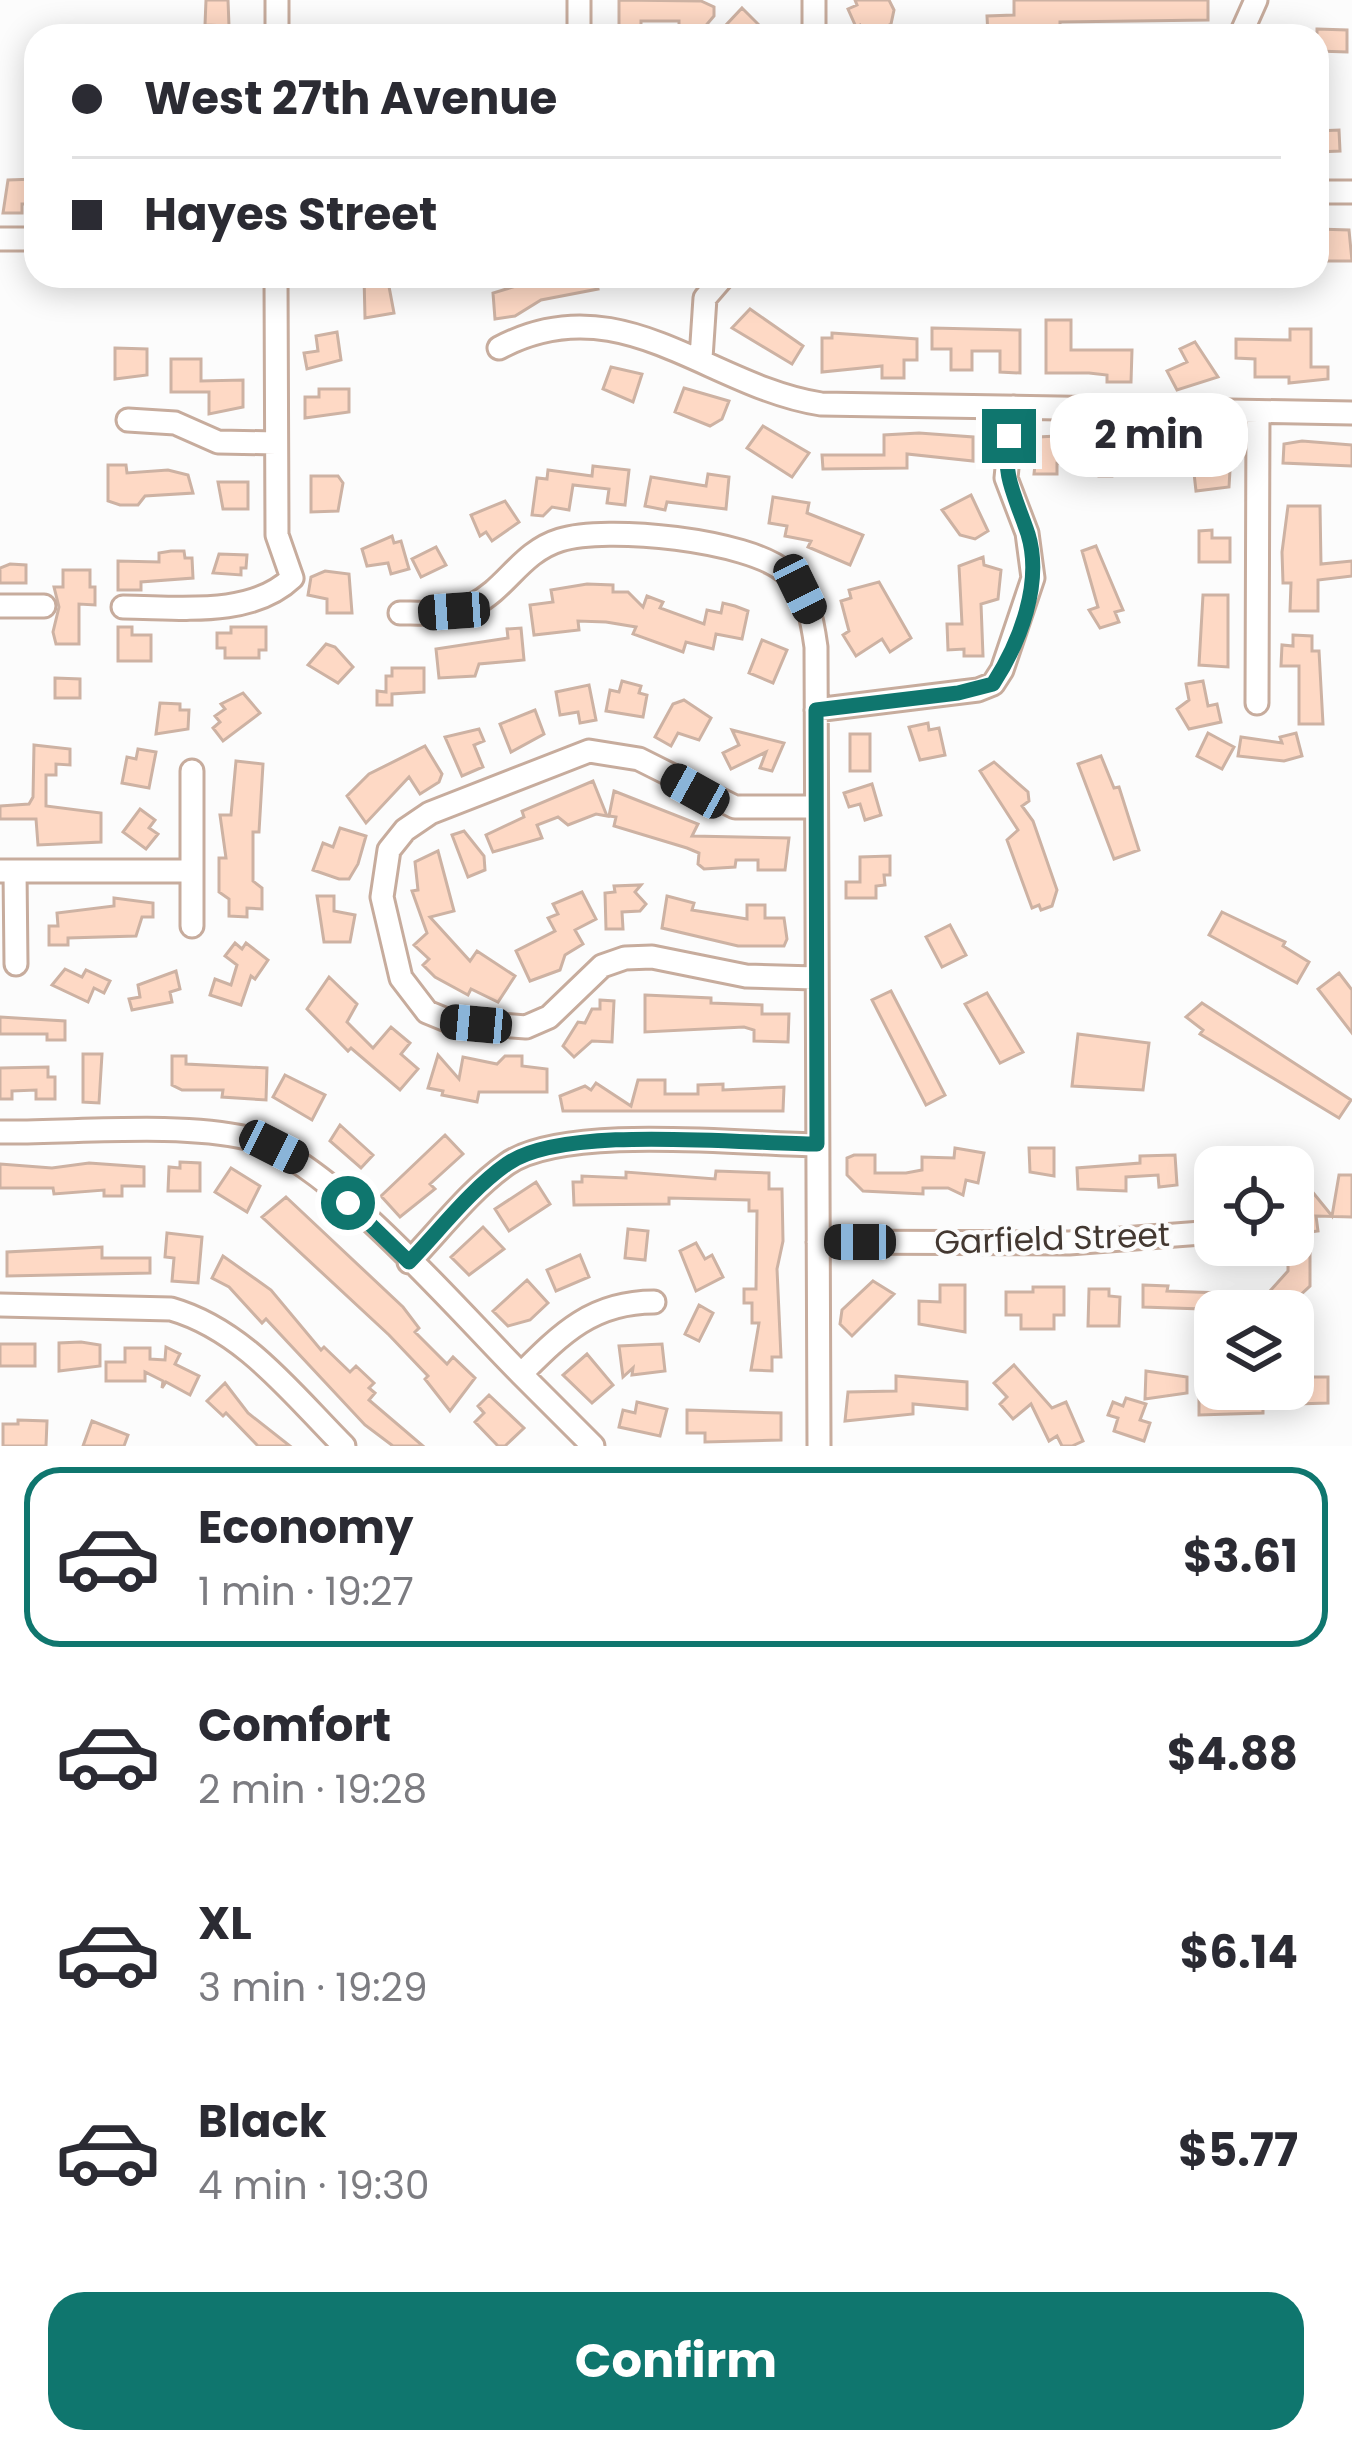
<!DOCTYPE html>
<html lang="en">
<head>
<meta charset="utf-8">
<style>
	body { margin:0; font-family:Poppins,sans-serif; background:#f2f2f3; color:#2b2b33; height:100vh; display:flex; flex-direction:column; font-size:45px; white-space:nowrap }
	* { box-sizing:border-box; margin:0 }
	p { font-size:39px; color:#7c7c81 }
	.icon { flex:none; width:66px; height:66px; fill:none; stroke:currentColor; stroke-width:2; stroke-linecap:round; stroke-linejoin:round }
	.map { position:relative; height:1446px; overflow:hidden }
	.details { display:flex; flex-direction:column; background:#fff; flex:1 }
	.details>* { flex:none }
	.hud { position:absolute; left:24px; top:24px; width:1305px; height:264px; border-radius:36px; box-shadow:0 6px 30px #0003; display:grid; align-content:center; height:264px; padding:0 48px; background:#fff }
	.controls { position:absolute; left:1194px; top:1146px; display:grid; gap:24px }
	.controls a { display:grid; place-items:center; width:120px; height:120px; border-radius:24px; background:#fff; box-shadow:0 6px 30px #0003; font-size:60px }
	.end { position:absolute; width:54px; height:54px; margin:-27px; border:15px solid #0f766e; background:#fff; box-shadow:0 0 0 6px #fff }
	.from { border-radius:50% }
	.bubble { position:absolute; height:84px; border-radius:36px; background:#fff; box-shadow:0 6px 30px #0003; font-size:39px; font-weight:700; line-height:84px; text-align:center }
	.car { position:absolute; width:36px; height:72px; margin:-36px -18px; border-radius:15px; box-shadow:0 0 9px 3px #0007; background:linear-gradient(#222 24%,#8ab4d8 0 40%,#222 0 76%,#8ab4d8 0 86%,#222 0) }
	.hud b { display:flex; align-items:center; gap:42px; height:114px; font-size:45px }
	.hud b+b { border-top:3px solid #e1e1e2 }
	.hud i { width:30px; height:30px; background:#2b2b33 }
	ul { padding:21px 0 0; list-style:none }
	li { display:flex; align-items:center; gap:36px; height:180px; margin:0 24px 18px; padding:0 24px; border:6px solid transparent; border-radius:36px }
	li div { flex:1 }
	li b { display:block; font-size:45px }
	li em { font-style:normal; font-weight:700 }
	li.active { border-color:#0f766e }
	li>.icon { width:108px; height:108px; stroke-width:1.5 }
	.primary-button { display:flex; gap:24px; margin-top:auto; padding:24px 48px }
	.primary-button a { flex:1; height:138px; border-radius:36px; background:#0f766e; color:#fff; font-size:48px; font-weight:700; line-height:138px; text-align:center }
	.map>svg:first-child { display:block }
</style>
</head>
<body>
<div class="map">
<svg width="1352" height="1446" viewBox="0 0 1352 1446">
	<rect width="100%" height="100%" fill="#fcfcfc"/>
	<!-- building -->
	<path fill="#fed9c5" stroke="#cdb2a3" stroke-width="3" d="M206,0H228L229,26L205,25Z
		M619,0L701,1L714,7V16L697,36H679V21H641V36H619Z
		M855,0H889L894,10L891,24L884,28L887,36H865L860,25L856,27L848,9L857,5Z
		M1014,0H1208V20L1060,22V30L988,36L987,16L1014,15Z
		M742,8L770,36H737L726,25Z
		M1317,29L1347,30V52L1317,51Z
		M1339,130L1340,151L1317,152V131Z
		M36,179V204H22V213H3L8,180Z
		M1317,229L1349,230L1352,261H1317Z
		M364,276H387L394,313L365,318Z
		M549,276H595L598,289L541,300L515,316L495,319L493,293Z
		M750,309L803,346L792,364L732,328Z
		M1046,320H1071V350H1132L1131,382H1107V375L1089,373H1046Z
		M932,328L1020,330V373L1000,372V351H972V370H951V349H932Z
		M1290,329H1311V367H1328V379L1289,383V377H1255V359L1236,358V339L1290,340Z
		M337,332L341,360L307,369L304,353L318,351L316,336Z
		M832,333L917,339V360H904V378H882V366L822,372V338H832Z
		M1195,342L1218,377L1177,390L1167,371L1187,362L1180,349Z
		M115,348L147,349V375L115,379Z
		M171,359H201V381L243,380V407L209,414V392H171Z
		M611,367L642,374L633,402L603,389Z
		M684,388L729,401L722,419L710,426L675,412Z
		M319,389H349V412L305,418V397H319Z
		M763,426L809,453L792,477L747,448Z
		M919,433L973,437V461L907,454V468L823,469L822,455H884V435Z
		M1143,434L1232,437L1229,487L1196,491L1192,455L1162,456V465L1113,467L1112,476H1099V448L1143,444Z
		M1077,435V464L1057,463V474H1034L1038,437Z
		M1302,441L1352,445V466L1283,463L1284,444Z
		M108,465H126L127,473L168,470L188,475L193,493L145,496L138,505H120L108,501Z
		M593,466L629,470L625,505L607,503L609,489L573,485L569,510L552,507L543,516L532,515L537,478L547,479L548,470L592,476Z
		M708,474L729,477L726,509L667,502L665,510L645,506L651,477L706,486Z
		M311,476H338L343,483L338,511L311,512Z
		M218,482H248V509H223Z
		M971,495L988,531L975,539L960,535L942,510Z
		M773,497L809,503L807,513L863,535L850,565L808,547L811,541L785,536L787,526L769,523Z
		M505,501L519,522L492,541L486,532L480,536L471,515Z
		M1288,506H1320L1321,564L1352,561V576L1318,580V611H1290L1291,583H1283L1282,552Z
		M1212,530V538H1230V562H1199V531Z
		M392,536L394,543L401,541L409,569L391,574L388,563L367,566L362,549Z
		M1096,546L1123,610L1115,612L1119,622L1100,628L1089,610L1098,607L1082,551Z
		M436,547L446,565L421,577L412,559Z
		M171,551H184L185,558H192L193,578L141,582V590H118V561L159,562V553Z
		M219,554L247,555L246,568H241V575L213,573Z
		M983,557L984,565L1001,570L998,599L981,604L983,656H964V649L948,650L947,624H962L959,566Z
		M10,564L26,565V583H0V568Z
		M63,570H90V587H95V605L79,604V644H56L53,632L59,607L54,587H63Z
		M325,571L349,574L352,613H327V599L308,595L311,577Z
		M879,582L911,638L890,652L882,639L856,656L843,635L849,631L841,601L851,598L849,590Z
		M587,584L613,585V592H628L643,607L647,596L663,602L660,608L704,624L707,610L721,613L723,603L735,606L748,611L742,639L716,634L713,649L686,642L683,652L633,634L636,627L606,622L578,621L579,630L534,635L530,605L553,602L551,590Z
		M1203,595H1228V667L1199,665Z
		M118,627H132V635H151V661H118Z
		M231,627H266V650H259V658H225V648H217V633H231Z
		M521,628L524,660L479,664L475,676L439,678L436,649L508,638L507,629Z
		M1293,635L1312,636V651H1319L1323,724H1299V666H1281L1282,645L1293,646Z
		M762,640L787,650L773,683L749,673Z
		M326,644L335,647L353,667L338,683L308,665Z
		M392,668H424V692L392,694V705H377V691L386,692V676H392Z
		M55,678L80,679V698H55Z
		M622,681L641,686L639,693L647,695L643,717L606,711L610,690L619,692Z
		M1203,681L1208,706L1217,704L1221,722L1189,729L1177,709L1189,700L1186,684Z
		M589,685L596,720L580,723L578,712L560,715L556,692Z
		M243,693L260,713L223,741L213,728L220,722L215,716L225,709L221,704Z
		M684,700L711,718L699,740L678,733L671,746L655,737L673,704Z
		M160,703L180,704V710H189L188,729L156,734Z
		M535,710L544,734L511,752L500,724Z
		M928,723L929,730L939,728L945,755L920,760L909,727Z
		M479,729L484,741L474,745L483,767L462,776L445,737Z
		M732,730L784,743L772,771L760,768L766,752L731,769L723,753L739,745Z
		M1208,733L1234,747L1222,769L1197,756Z
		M1296,733L1302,756L1284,761L1238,756L1241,737L1282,743L1280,737Z
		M850,734H870V771H850Z
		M34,745L70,749V765L56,764V775H46V806L101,813V842L38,845L36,819H0V806L29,804L33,797Z
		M425,746L442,774L439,782L420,794L409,777L366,823L347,796L369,774Z
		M138,749L156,752L149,788L122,783L127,757L136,759Z
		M1101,756L1114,788L1119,787L1139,850L1114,859L1078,764Z
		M236,761L263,764L259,832H253V881L262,888V909L247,908V917L229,916V899L219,892V858H226L220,815H231Z
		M994,762L1028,792L1029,801L1022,806L1033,821L1057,890L1052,906L1041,910L1039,905L1032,908L1007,840L1018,830L980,771Z
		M593,781L607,816L596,814L568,825L558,817L537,825L542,838L493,852L486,835L524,817L522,811Z
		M872,784L881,815L865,820L860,804L849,807L844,793Z
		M614,791L698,824L692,836L789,838L785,870H758V860H736L735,867L704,869L698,864L699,853L687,848L614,826L616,817L609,816Z
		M140,809L155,820L149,828L158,834L146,849L123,832Z
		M340,828L366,836L358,864L349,879H339L313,870L323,843L333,847Z
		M464,831L484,856L485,870L468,877L452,835Z
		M438,851L454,911L430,917L470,961L477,951L515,976L498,1002L471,989L468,995L435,977L423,965L429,959L414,945L427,933L412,891L418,890L415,862Z
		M890,856V875H884L885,885L876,886V898H846V882H860V857Z
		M641,885L635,892L646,904L640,911L622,912L623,929H606L605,893L615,892L614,886Z
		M582,892L596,919L575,930L583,944L565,955L560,970L530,981L516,951L555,931L548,918L558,914L553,904Z
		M317,896H334V911L355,915L350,942H324Z
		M667,896L694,903L692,910L747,919V905H765V918H784L787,939L784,946H738L662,928Z
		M114,898L153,903V917H142L136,936L68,938V945H49V926H58L57,913L114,906Z
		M1222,912L1285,942L1283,946L1309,962L1297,983L1209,935Z
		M950,925L966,955L942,967L926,937Z
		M235,943L242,949L246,943L268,960L255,979L251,976L241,1005L210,995L215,979L231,985L237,965L225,956Z
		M65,969L82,977L86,970L110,981L104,993L94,988L88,1002L52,985Z
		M176,971L180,989L170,992L172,1002L132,1010L129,999L140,997L138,985Z
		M1339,973L1352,990V1033L1318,989Z
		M329,977L357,1004L347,1022L373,1048L391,1027L410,1043L401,1054L418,1069L400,1090L351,1048L348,1051L307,1009Z
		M891,991L945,1095L926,1105L872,1000Z
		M987,993L1023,1052L1000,1063L965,1004Z
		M645,995L711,998V1003L762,1005V1014H789L788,1042L754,1041V1030L744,1027L645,1032Z
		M600,1000L614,1001L612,1042L592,1041L574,1057L563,1046L578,1022L585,1023L592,1009H600Z
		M1202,1003L1351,1100L1339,1118L1200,1034L1203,1030L1186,1017Z
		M0,1017L65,1021V1040H47V1034H0Z
		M1078,1034L1149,1043L1143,1090L1072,1086Z
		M83,1054H102L99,1103L83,1102Z
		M438,1055L459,1079L463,1057L497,1064L505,1056H522V1066L547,1069V1092H479L477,1102L442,1095L443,1091L428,1088Z
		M172,1056H186V1064L267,1068L266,1100L222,1097L223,1090H182L172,1085Z
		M48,1067V1077H55V1099H36V1090L12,1091V1099H0V1068Z
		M285,1075L325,1095L312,1120L273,1097Z
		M638,1080H665V1094H698V1085L723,1084V1090L784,1087L783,1111H563L560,1096L585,1086L591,1090L596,1083L631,1106Z
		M340,1125L373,1155L361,1168L330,1141Z
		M445,1135L463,1154L430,1184L435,1189L400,1217L381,1196Z
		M955,1148L984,1153L978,1183L966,1180L963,1195L948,1188H923V1194L863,1191L847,1175V1158L854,1155H875V1173H906L922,1170V1157L954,1158Z
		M1029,1148H1054V1176L1030,1172Z
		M1175,1155L1177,1185L1159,1187L1158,1175L1126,1177V1191L1078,1189L1077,1168L1140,1163V1156Z
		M180,1162L200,1163V1191H168L169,1167L180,1168Z
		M89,1163L144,1167V1186H122V1196H104V1190L54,1194L53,1188H0V1164L52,1168Z
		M231,1168L260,1186L247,1212L215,1192Z
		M1293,1168L1332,1216L1339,1175H1352V1217L1316,1216L1318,1231L1310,1232V1286L1283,1311H1271L1261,1301L1288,1271V1249L1300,1250Z
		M716,1171L769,1173V1189H782L783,1241L777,1269L781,1357H772V1371L751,1370L759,1323H752V1303H744V1289H756L757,1211H749V1200L669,1198V1204L574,1205L573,1182H582V1176L626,1178V1172L715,1179Z
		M536,1182L550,1204L509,1231L495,1209Z
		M286,1197L403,1307L419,1328L415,1332L447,1364L453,1357L475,1378L450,1411L425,1379L428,1376L389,1335L262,1217Z
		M483,1227L504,1249L469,1275L451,1257Z
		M628,1229L648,1231L645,1260L625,1258Z
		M167,1233L202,1237L198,1283L172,1281L174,1258L165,1257Z
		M696,1243L705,1259L712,1255L723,1277L696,1291L680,1251Z
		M102,1247V1258H150V1273L7,1276V1252Z
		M580,1255L589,1277L556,1291L547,1270Z
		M223,1256L271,1290L321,1350L324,1347L350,1372L356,1366L374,1383L369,1388L375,1393L369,1400L423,1446H393L365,1425L266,1319L262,1323L229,1287L212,1278Z
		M527,1280L548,1303L530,1320L508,1326L493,1311Z
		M873,1281L894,1294L852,1336L840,1324L842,1310Z
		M940,1285H965V1332L919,1324V1301L940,1302Z
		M1143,1285L1168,1286L1167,1291L1249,1294V1311H1215V1322H1202V1309L1143,1307Z
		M1033,1287H1064V1315H1054V1329H1021V1315H1006V1292H1033Z
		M1089,1289H1109V1296L1120,1297L1119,1326H1088Z
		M699,1305L713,1313L699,1341L685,1334Z
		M81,1342L100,1345V1366L59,1371V1343Z
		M0,1344H35V1366H0Z
		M662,1344L665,1371L632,1375L633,1368L623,1377L619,1346Z
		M166,1347L180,1354L175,1364L199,1376L190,1395L166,1382L162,1388L163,1381L145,1372V1381H106V1362H125V1348H150V1359L165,1360Z
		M587,1354L613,1385L592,1403L563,1375Z
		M1014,1365L1052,1408L1066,1402L1083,1441L1072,1446H1062L1057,1436L1049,1441L1031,1404L1013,1419L1000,1404L1007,1397L994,1383Z
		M1146,1371L1187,1377V1393L1145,1399Z
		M896,1376L967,1382V1409L913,1404V1414L845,1421L848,1392L896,1391Z
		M1294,1377H1328V1403L1263,1405V1413L1199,1415V1395L1294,1389Z
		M225,1383L248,1413L290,1446H258L226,1413L223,1416L207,1401Z
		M489,1395L524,1428L505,1446H498L475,1422L484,1413L478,1406Z
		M1126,1398L1146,1404L1140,1420L1150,1423L1144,1441L1114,1431L1118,1418L1108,1415L1113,1402L1123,1406Z
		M637,1402L667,1409L660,1436L619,1427L623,1410L635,1413Z
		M687,1410L781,1413V1440L705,1442V1433H687Z
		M18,1420L47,1421L46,1446H3V1424H18Z
		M92,1421L128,1435L124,1446H83Z"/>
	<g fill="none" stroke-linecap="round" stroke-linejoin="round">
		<defs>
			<path id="minor" d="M579,0V36
				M814,0V36
				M277,36V0
				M1240,36L1256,0
				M1317,192H1352
				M0,239H36
				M499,348C620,283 709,387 821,404L1352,413
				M701,358L705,298L724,276
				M128,420L175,423L218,442L276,443
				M0,606H44
				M123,607C177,607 250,618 292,578L277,535L276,276
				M400,613C424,613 450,615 473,605C507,588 521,552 560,540C606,525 749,540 785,572C808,593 812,618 816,647L819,1446
				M1257,703L1258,412
				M816,710L978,690L993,684L1002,670L1033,578L1027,533L1006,478L1013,407
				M192,771V926
				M814,807H735L639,759L589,751L430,813L405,830L389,850L382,897L401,978L427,1012L449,1021L526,1027L549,1017L602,966L625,958L652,957L746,976L815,978
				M0,871H191
				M15,871L16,964
				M0,1132C73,1133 178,1122 247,1138C325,1155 460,1313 521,1374C562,1333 593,1302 654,1302
				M818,1242L1069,1243L1215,1232
				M409,1262C440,1230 470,1190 507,1164C564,1124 743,1144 817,1145
				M0,1305L171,1309C244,1330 292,1394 344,1446
				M521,1374L593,1446"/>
		</defs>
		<!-- minor casing -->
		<use href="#minor" stroke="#c7ac9d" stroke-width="27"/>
		<!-- minor -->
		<use href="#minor" stroke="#fff" stroke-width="21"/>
	</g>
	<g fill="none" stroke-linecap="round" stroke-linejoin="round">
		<!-- route -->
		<path stroke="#0f766e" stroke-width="15" d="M348,1203L409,1262C440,1230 470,1190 507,1164C564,1124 742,1144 817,1144L816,710L958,693L993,684C1020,642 1043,583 1028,534C1016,498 1001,474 1009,436"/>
	</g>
	<g text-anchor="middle" stroke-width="9" stroke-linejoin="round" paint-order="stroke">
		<!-- street labels -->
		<g font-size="33" fill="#433831" stroke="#fcfcfc">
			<text transform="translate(1052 1238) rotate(-2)" y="12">Garfield Street</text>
		</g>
	</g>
</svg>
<div class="controls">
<a><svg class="icon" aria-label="locate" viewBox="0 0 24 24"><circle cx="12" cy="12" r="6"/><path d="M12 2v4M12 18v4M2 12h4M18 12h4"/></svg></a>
<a><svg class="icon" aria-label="layers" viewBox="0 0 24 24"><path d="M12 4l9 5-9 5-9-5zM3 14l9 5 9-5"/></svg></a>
</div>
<i class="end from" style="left:348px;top:1203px"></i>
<i class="end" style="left:1009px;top:436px"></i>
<div class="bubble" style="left:1050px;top:393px;width:198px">2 min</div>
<i class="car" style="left:800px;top:589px;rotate:154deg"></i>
<i class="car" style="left:454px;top:611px;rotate:266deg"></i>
<i class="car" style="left:695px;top:791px;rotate:299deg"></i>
<i class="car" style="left:476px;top:1024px;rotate:275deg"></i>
<i class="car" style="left:274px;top:1147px;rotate:117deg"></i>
<i class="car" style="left:860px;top:1242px;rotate:270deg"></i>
<div class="hud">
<b><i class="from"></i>West 27th Avenue</b>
<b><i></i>Hayes Street</b>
</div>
</div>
<section class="details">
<ul>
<li class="active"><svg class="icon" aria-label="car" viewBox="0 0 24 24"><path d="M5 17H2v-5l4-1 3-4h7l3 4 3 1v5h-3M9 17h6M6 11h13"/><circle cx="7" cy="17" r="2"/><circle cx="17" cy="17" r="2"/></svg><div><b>Economy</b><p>1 min · 19:27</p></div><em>$3.61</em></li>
<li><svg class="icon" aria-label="car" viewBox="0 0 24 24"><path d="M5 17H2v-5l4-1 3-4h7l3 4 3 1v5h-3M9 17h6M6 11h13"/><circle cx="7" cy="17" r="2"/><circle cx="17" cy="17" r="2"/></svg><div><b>Comfort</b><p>2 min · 19:28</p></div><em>$4.88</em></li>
<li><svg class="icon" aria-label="car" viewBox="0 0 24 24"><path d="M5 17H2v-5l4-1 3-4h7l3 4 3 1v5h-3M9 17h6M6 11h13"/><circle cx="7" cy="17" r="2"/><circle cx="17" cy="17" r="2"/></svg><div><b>XL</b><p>3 min · 19:29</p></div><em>$6.14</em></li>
<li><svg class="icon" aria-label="car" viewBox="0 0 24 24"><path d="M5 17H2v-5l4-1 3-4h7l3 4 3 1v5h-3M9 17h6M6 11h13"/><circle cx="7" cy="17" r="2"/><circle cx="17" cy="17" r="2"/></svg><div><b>Black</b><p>4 min · 19:30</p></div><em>$5.77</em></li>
</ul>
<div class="primary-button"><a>Confirm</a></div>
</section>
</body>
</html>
